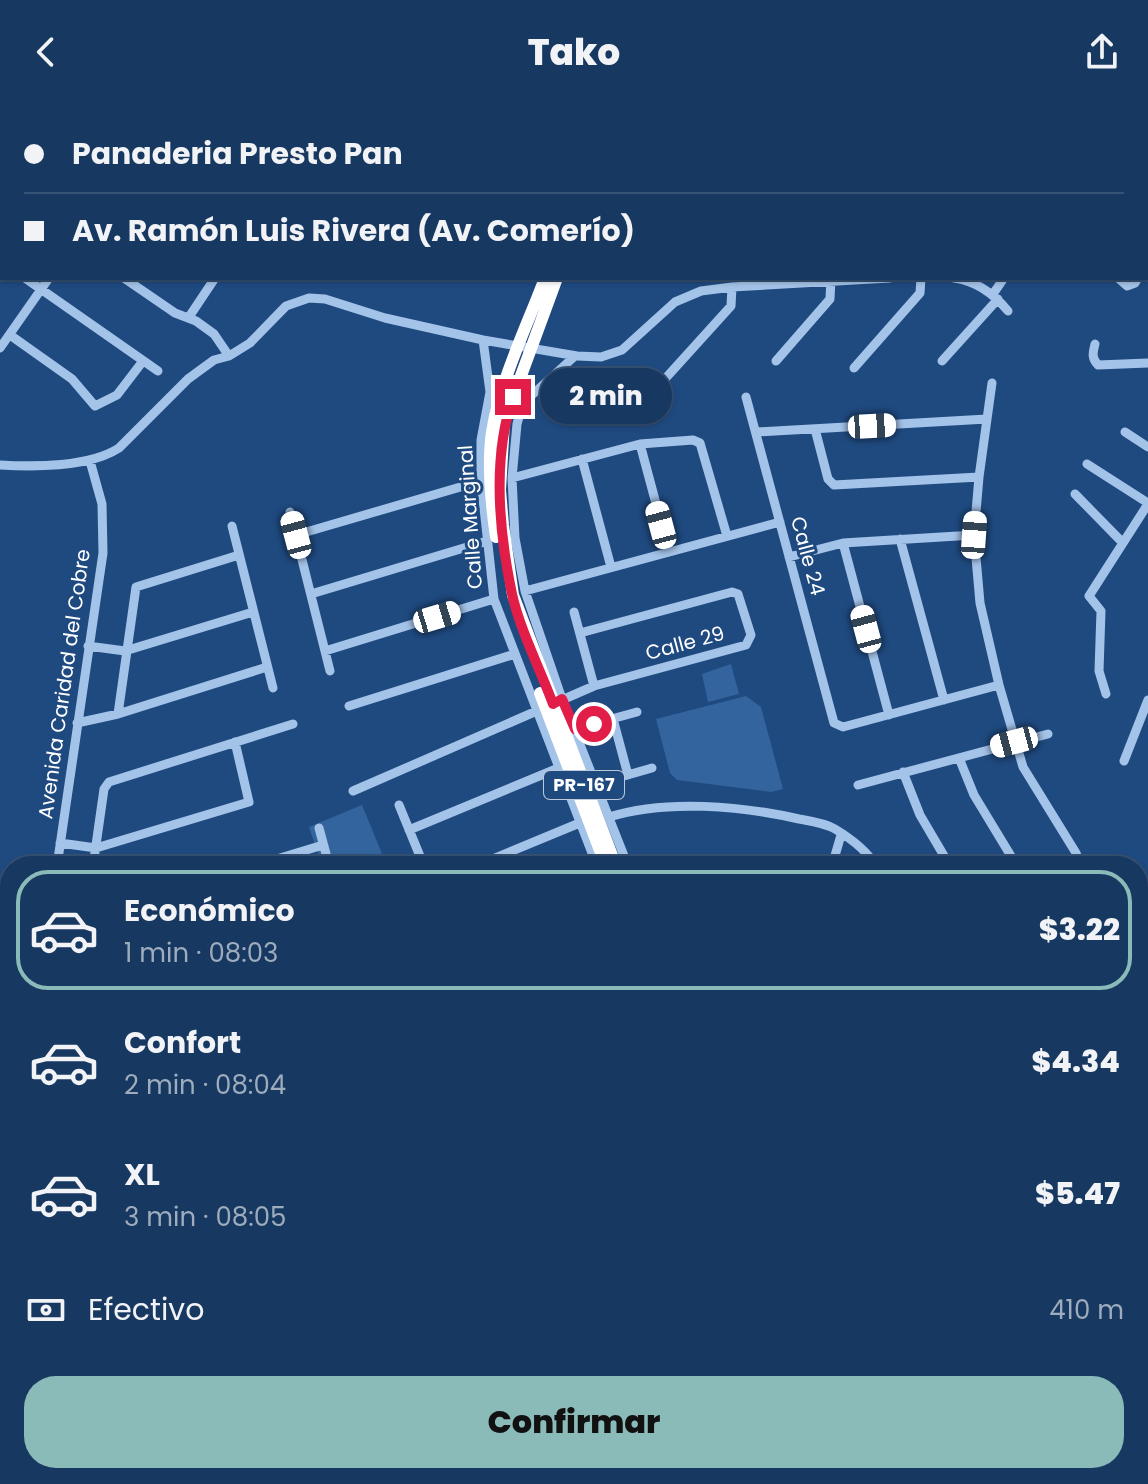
<!DOCTYPE html>
<html lang="es">
<head>
<meta charset="utf-8">
<style>
	body { margin:0; font-family:Poppins,sans-serif; background:#244369; color:#f1f3f6; height:100vh; display:flex; flex-direction:column; font-size:30px; white-space:nowrap }
	* { box-sizing:border-box; margin:0 }
	p { font-size:26px; color:#9eacbd }
	.icon { flex:none; width:44px; height:44px; fill:none; stroke:currentColor; stroke-width:2; stroke-linecap:round; stroke-linejoin:round }
	.map { position:relative; flex:1; overflow:hidden }
	.sheet { position:absolute; left:0px; top:752px; width:1148px; height:628px; display:flex; flex-direction:column; background:#173860; border-radius:32px 32px 0 0; box-shadow:0 2px 6px #0004,0 0 0 2px #365275 }
	.sheet>* { flex:none }
	.banner { position:absolute; left:0px; top:0px; width:1148px; height:176px; box-shadow:0 2px 6px #0004,0 0 0 2px #365275; display:grid; align-content:center; height:176px; padding:0 24px; background:#173860 }
	.end { position:absolute; width:36px; height:36px; margin:-18px; border:10px solid #e11d48; background:#fff; box-shadow:0 0 0 4px #fff }
	.from { border-radius:50% }
	.bubble { position:absolute; height:56px; border-radius:28px; background:#173860; box-shadow:0 2px 6px #0004,0 0 0 2px #365275; font-size:26px; font-weight:800; line-height:56px; text-align:center }
	.car { position:absolute; width:24px; height:48px; margin:-24px -12px; border-radius:10px; box-shadow:0 0 6px 2px #0007; background:linear-gradient(#fff 24%,#345 0 40%,#fff 0 76%,#345 0 86%,#fff 0) }
	.banner b { display:flex; align-items:center; gap:28px; height:76px; font-size:30px }
	.banner b+b { border-top:2px solid #365275 }
	.banner i { width:20px; height:20px; background:#f1f3f6 }
	ul { padding:14px 0 0; list-style:none }
	li { display:flex; align-items:center; gap:24px; height:120px; margin:0 16px 12px; padding:0 8px; border:4px solid transparent; border-radius:32px }
	li div { flex:1 }
	li b { display:block; font-size:30px }
	li em { font-style:normal; font-weight:800 }
	li.selected { border-color:#8bbbb9 }
	li>.icon { width:72px; height:72px; stroke-width:1.5 }
	.pay { display:flex; align-items:center; gap:20px; height:88px; padding:0 24px; font-size:30px }
	.pay p { margin-inline-start:auto }
	.action { display:flex; gap:16px; margin-top:auto; padding:16px 24px }
	.action a { flex:1; height:92px; border-radius:32px; background:#8bbbb9; color:#111; font-size:32px; font-weight:800; line-height:92px; text-align:center }
	header { display:flex; justify-content:space-between; align-items:center; height:104px; padding:0 24px; background:#173860; font-size:36px; font-weight:800 }
	.map>svg:first-child { display:block }
</style>
</head>
<body>
<header><svg class="icon" aria-label="back" viewBox="0 0 24 24"><path d="M15 5l-7 7 7 7"/></svg>Tako<svg class="icon" aria-label="share" viewBox="0 0 24 24"><path d="M12 15V3M7 8l5-5 5 5M5 13v7h14v-7"/></svg></header>
<div class="map">
<svg width="1148" height="1380" viewBox="0 0 1148 1380">
	<rect width="100%" height="100%" fill="#1f4a80"/>
	<!-- green -->
	<path fill="#33649e" d="M731,560L739,590L708,598L702,570Z
		M746,592L761,603L783,685L771,688L677,676L670,669L656,615Z
		M362,701L387,762H322L309,723Z
		M0,1016L10,1017V1038L0,1246Z
		M217,1370H322L314,1380H220Z"/>
	<g fill="none" stroke-linecap="round" stroke-linejoin="round">
		<!-- stream -->
		<path stroke="#98beea" stroke-width="2" d="M911,1380L916,1370"/>
		<!-- minor -->
		<path stroke="#a4c3e8" stroke-width="9" d="M184,0L187,2
			M285,0L287,2
			M432,0L437,2
			M610,0L613,2
			M731,0L732,2
			M839,0L845,2
			M171,2L172,0
			M815,2L816,0
			M1089,2L1091,0
			M0,4L2,9
			M0,61L2,60
			M1146,156L1148,152
			M25,174L158,267
			M124,174L175,209L196,217L214,230L229,252
			M954,174C976,177 994,190 1008,207
			M1118,174L1127,182L1135,179L1138,174
			M993,190L1004,174
			M189,213L215,174
			M10,231L72,275L95,302L117,291L143,257
			M483,236L490,288L481,336V377L494,495L597,762
			M1095,240C1093,248 1091,254 1098,261L1148,259
			M0,244L49,174
			M575,252L523,299L517,320L512,374L515,434L525,487L562,595L628,762
			M776,257L830,195L831,174
			M942,257L998,195
			M854,264L920,189L921,174
			M664,276L731,202L732,183
			M992,279L979,373L974,431L980,499L999,581L1023,663L1076,749L1081,762
			M746,293L834,619L843,623L999,581
			M815,325L828,375L834,381L979,373
			M756,328L987,315
			M1125,328L1148,343
			M640,340L669,448
			M582,355L611,463
			M1087,360L1148,399
			M0,361C34,363 90,363 119,344L188,275L214,256L229,252L250,239L286,202L309,194L325,195L385,214L483,236L577,252L601,253L622,246L675,198L701,187L732,183L890,174
			M512,374L640,340L693,336L700,339L727,432
			M1075,390L1123,439
			M290,408L330,567
			M232,422L273,584
			M296,431L481,377
			M900,435L944,596
			M843,439L889,611
			M789,453L843,439L974,431
			M525,487L780,418
			M311,490L487,437
			M574,508L594,582
			M88,542L125,547L253,508
			M325,547L494,495
			M1106,590L1099,567L1101,507L1089,492L1148,400
			M349,602L515,550
			M118,610L136,483L239,451
			M613,615L628,671
			M77,619L118,610L267,563
			M575,625L637,608
			M959,654L974,691L1017,762
			M1124,657L1148,596
			M903,668L920,711L950,762
			M596,680L652,664
			M858,681L1048,630
			M353,687L594,582L746,541L751,531L738,490L732,488L580,529
			M399,701L424,762
			M609,713C666,695 742,702 799,715C810,717 825,719 835,725C850,734 867,747 876,762
			M319,724L329,761
			M409,726L561,663
			M60,739L96,744L249,698L235,638
			M57,762L103,449L102,400L90,357
			M93,762L104,685L109,678L293,620
			M254,762L323,741
			M476,762L582,718
			M710,762H719
			M832,762L841,731
			M0,1306L10,1282
			M1138,1368L1146,1374
			M71,1370L76,1380
			M212,1370L215,1380
			M1078,1370L1092,1380
			M325,1380L330,1370
			M1045,1380L1054,1370"/>
		<!-- highway -->
		<path stroke="#fff" stroke-width="12" d="M645,2L647,0
			M557,174L504,318L500,386L503,421L513,491L616,762
			M496,433C491,399 487,362 492,328C500,277 527,222 545,174
			M540,589L606,762
			M809,1370L810,1380
			M800,1380V1370"/>
	</g>
	<g fill="none" stroke-linecap="round" stroke-linejoin="round">
		<!-- route -->
		<path stroke="#e11d48" stroke-width="10" d="M513,293C492,354 499,428 512,490C520,526 540,565 553,600L562,595L575,625L594,620"/>
	</g>
	<g text-anchor="middle" stroke-width="6" stroke-linejoin="round" paint-order="stroke">
		<!-- shield labels -->
		<rect fill="#1f4a80" stroke="#bcc9d9" stroke-width="2" x="544" y="667" width="80" height="28" rx="6"/>
		<g font-size="18" font-weight="bold" fill="#fff">
			<text x="584" y="687">PR-167</text>
		</g>
		<!-- street labels -->
		<g font-size="20" fill="#fff" stroke="#1f4a80">
			<text transform="translate(470 413) rotate(-94)" y="7">Calle Marginal</text>
			<text transform="translate(808 452) rotate(75)" y="7">Calle 24</text>
			<text transform="translate(685 539) rotate(-15)" y="7">Calle 29</text>
			<text transform="translate(64 580) rotate(-82)" y="7">Avenida Caridad del Cobre</text>
		</g>
	</g>
</svg>
<i class="end from" style="left:594px;top:620px"></i>
<i class="end" style="left:513px;top:293px"></i>
<div class="bubble" style="left:540px;top:264px;width:132px">2 min</div>
<i class="car" style="left:872px;top:322px;rotate:87deg"></i>
<i class="car" style="left:661px;top:421px;rotate:345deg"></i>
<i class="car" style="left:296px;top:431px;rotate:345deg"></i>
<i class="car" style="left:974px;top:431px;rotate:4deg"></i>
<i class="car" style="left:437px;top:513px;rotate:73deg"></i>
<i class="car" style="left:866px;top:525px;rotate:345deg"></i>
<i class="car" style="left:1014px;top:638px;rotate:255deg"></i>
<div class="banner">
<b><i class="from"></i>Panaderia Presto Pan</b>
<b><i></i>Av. Ramón Luis Rivera (Av. Comerío)</b>
</div>
<section class="sheet">
<ul>
<li class="selected"><svg class="icon" aria-label="car" viewBox="0 0 24 24"><path d="M5 17H2v-5l4-1 3-4h7l3 4 3 1v5h-3M9 17h6M6 11h13"/><circle cx="7" cy="17" r="2"/><circle cx="17" cy="17" r="2"/></svg><div><b>Económico</b><p>1 min · 08:03</p></div><em>$3.22</em></li>
<li><svg class="icon" aria-label="car" viewBox="0 0 24 24"><path d="M5 17H2v-5l4-1 3-4h7l3 4 3 1v5h-3M9 17h6M6 11h13"/><circle cx="7" cy="17" r="2"/><circle cx="17" cy="17" r="2"/></svg><div><b>Confort</b><p>2 min · 08:04</p></div><em>$4.34</em></li>
<li><svg class="icon" aria-label="car" viewBox="0 0 24 24"><path d="M5 17H2v-5l4-1 3-4h7l3 4 3 1v5h-3M9 17h6M6 11h13"/><circle cx="7" cy="17" r="2"/><circle cx="17" cy="17" r="2"/></svg><div><b>XL</b><p>3 min · 08:05</p></div><em>$5.47</em></li>
</ul>
<div class="pay"><svg class="icon" aria-label="cash" viewBox="0 0 24 24"><path d="M3 7h18v10H3z"/><circle cx="12" cy="12" r="2"/></svg>Efectivo<p>410 m</p></div>
<div class="action"><a>Confirmar</a></div>
</section>
</div>
</body>
</html>
